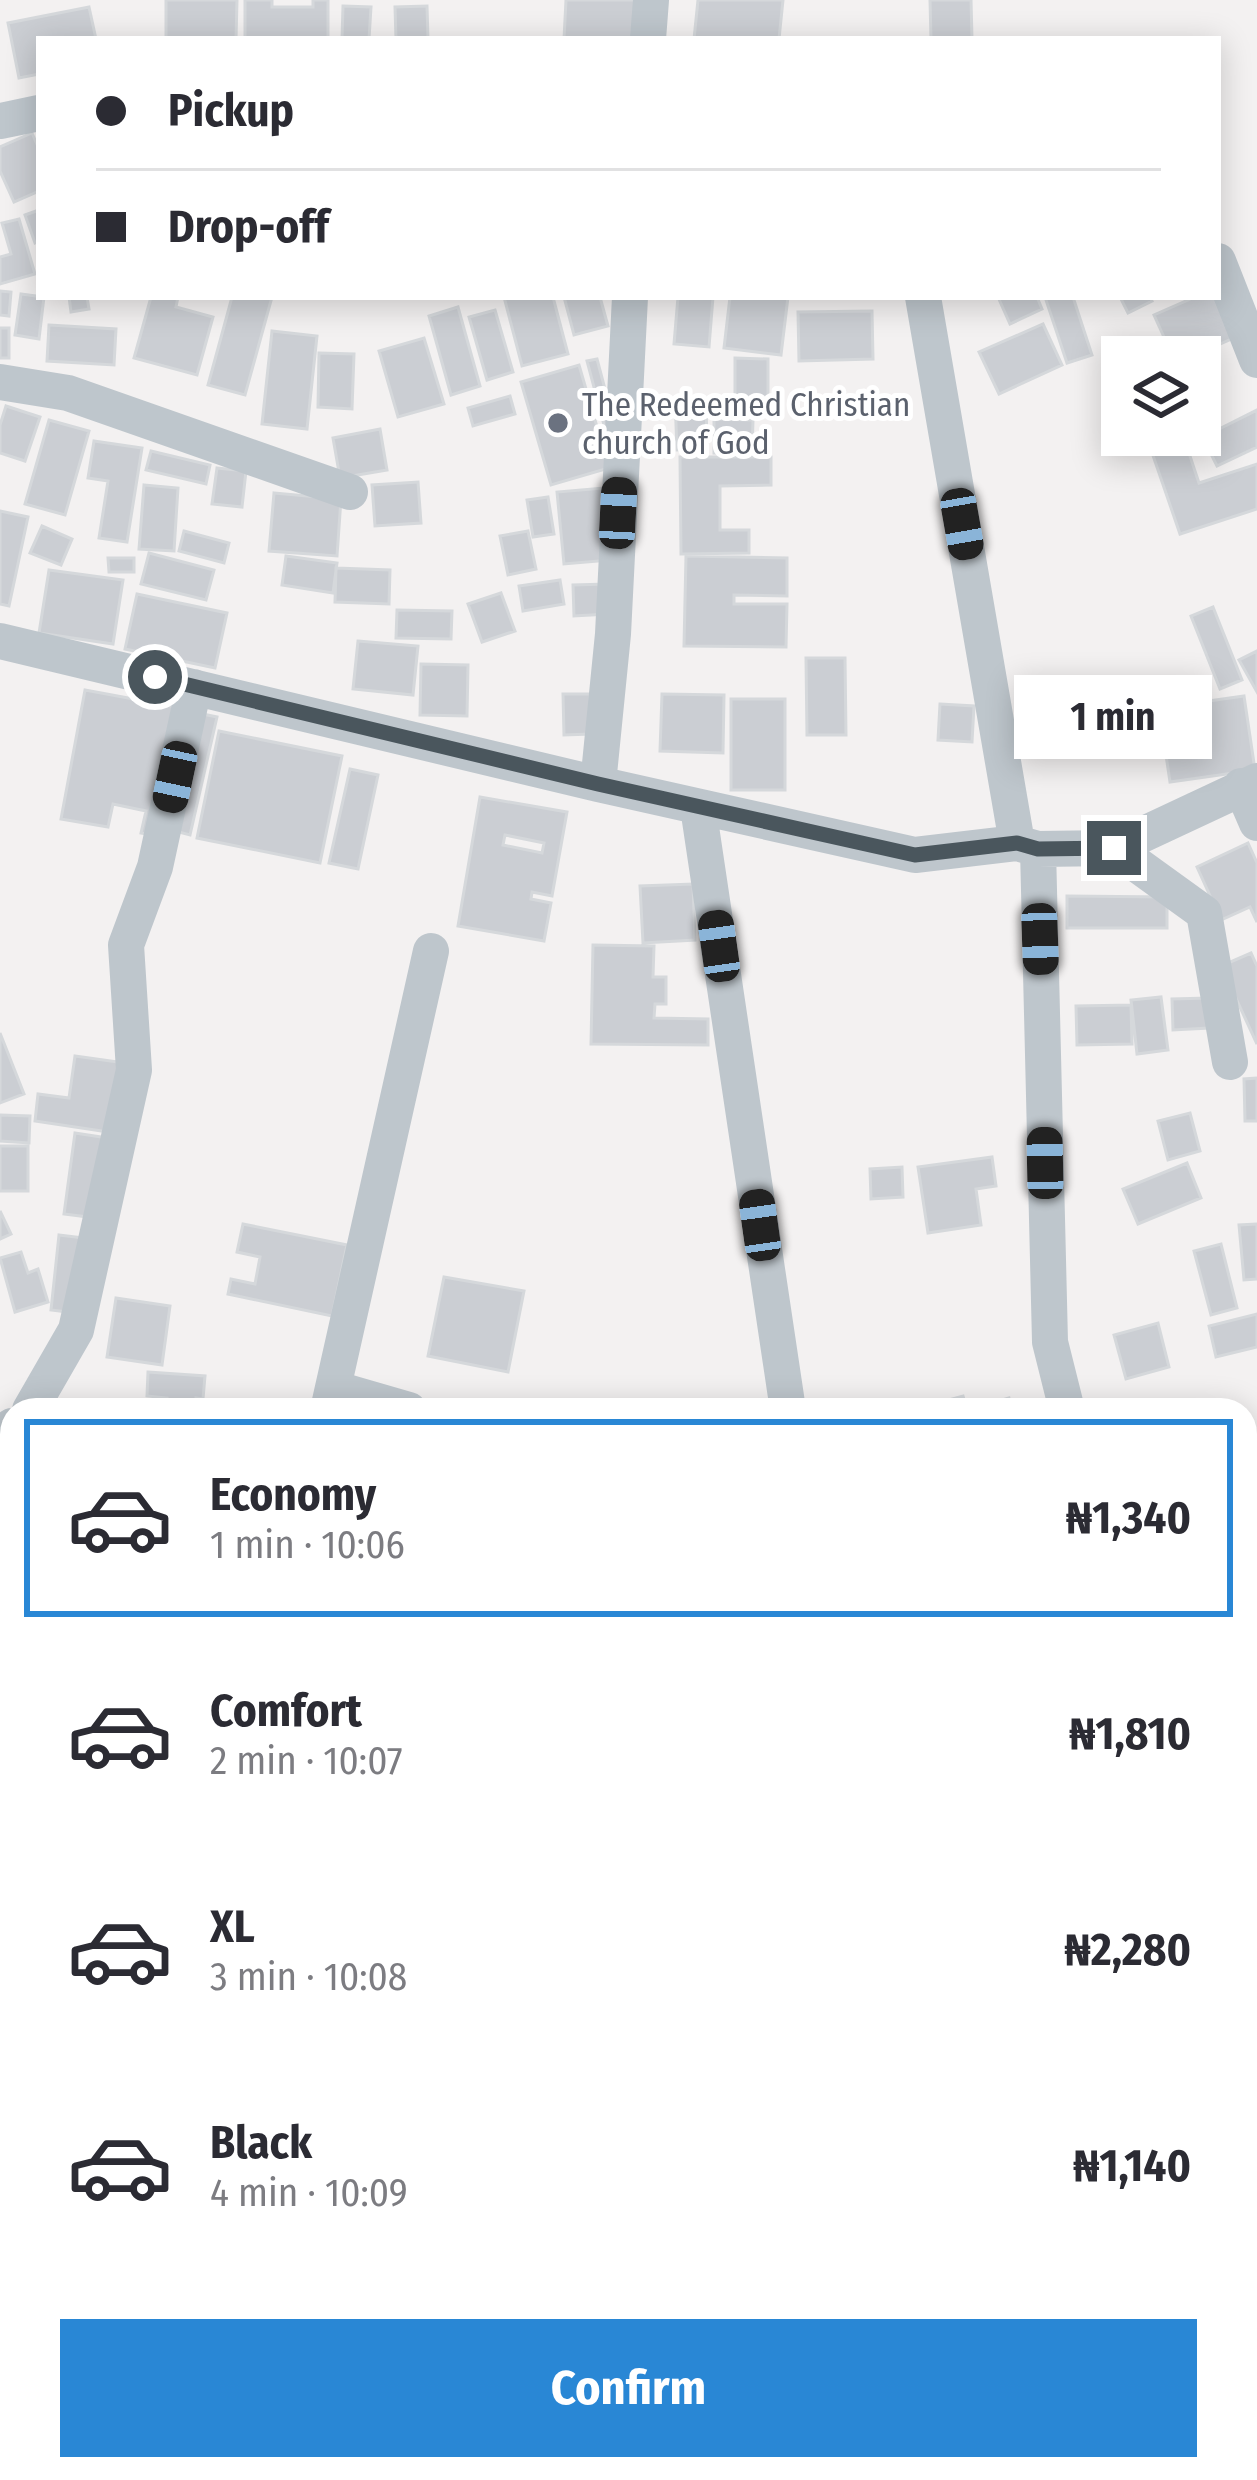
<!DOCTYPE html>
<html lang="en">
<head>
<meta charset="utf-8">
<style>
	body { margin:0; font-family:"Fira Sans Condensed",sans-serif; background:#f7f7f7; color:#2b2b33; height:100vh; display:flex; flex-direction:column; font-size:45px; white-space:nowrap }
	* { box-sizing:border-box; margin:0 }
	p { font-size:39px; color:#7c7c81 }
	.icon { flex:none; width:66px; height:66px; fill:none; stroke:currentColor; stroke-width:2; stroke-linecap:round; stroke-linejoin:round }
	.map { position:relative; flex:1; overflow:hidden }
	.panel { position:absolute; left:0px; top:1398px; width:1257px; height:1083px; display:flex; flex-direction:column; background:#fff; border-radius:36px 36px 0 0; box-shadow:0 6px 30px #0003 }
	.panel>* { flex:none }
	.banner { position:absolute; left:36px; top:36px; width:1185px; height:264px; border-radius:0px; box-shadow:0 6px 30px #0003; display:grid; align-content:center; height:264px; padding:0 60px; background:#fff }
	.tools { position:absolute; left:1101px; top:336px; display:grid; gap:24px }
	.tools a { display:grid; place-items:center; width:120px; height:120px; border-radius:0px; background:#fff; box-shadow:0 6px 30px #0003; font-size:60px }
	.end { position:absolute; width:54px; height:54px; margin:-27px; border:15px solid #4a565d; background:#fff; box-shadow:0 0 0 6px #fff }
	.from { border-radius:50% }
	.bubble { position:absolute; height:84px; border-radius:0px; background:#fff; box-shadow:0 6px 30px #0003; font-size:39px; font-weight:700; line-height:84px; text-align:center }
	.car { position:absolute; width:36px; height:72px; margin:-36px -18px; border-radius:15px; box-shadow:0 0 9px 3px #0007; background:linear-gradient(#222 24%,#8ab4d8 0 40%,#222 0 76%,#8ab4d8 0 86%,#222 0) }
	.banner b { display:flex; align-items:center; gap:42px; height:114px; font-size:45px }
	.banner b+b { border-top:3px solid #e1e1e2 }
	.banner i { width:30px; height:30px; background:#2b2b33 }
	ul { padding:21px 0 0; list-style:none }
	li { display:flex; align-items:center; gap:36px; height:198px; margin:0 24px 18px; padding:0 36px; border:6px solid transparent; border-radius:0px }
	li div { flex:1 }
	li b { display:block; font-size:45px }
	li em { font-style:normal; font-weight:700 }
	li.selected { border-color:#2987d5 }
	li>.icon { width:108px; height:108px; stroke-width:1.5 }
	.action { display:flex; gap:24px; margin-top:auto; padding:24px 60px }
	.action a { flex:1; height:138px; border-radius:0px; background:#2987d5; color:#fff; font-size:48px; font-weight:700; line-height:138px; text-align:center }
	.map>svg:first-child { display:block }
</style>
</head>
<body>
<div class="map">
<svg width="1257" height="2480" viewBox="0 0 1257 2480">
	<rect width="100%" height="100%" fill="#f3f1f1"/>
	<!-- building -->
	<path fill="#cbced3" stroke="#d5d8db" stroke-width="3" fill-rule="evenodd" d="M166,0H237L236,39H166Z
		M245,0H272V7H313V0H328V39H245Z
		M566,0H638L636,39H564Z
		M698,0H783L779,39H694Z
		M930,0H971L972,39H931Z
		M343,6L371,7L369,39H342Z
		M427,6L428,39H396L395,7Z
		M89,7L96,39H39V74L19,78L8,23Z
		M32,133L39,149V191L14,202L0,171V147Z
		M39,210V241L35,243L25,215Z
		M19,219L35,274L0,284V257L11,254L2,223Z
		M0,291L11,292L9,316L0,315Z
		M21,294L44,297L39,339L15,335Z
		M69,297H87L89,309L71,312Z
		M151,297H178L176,307L213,317L197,375L134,358Z
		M232,297H272L245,395L208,385Z
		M504,297H553L568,354L522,366Z
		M564,297H600L608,326L574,335Z
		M678,297H713L709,347L674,344Z
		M730,297H788L781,355L724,348Z
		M998,297H1037L1042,309L1010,324Z
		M1045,297H1073L1092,355L1067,363Z
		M1120,297H1150L1152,301L1128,313Z
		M1195,297H1218L1238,336L1191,357H1173L1154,315Z
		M458,307L480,386L451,395L429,316Z
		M495,310L513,372L487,380L469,317Z
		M872,311L873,359L799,361L798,312Z
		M1043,324L1062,365L999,394L979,352Z
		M49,325L116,329L114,365L47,361Z
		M0,328H9V358H0Z
		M272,331L317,336L307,429L262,424Z
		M424,338L444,404L398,417L379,351Z
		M319,353L354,354L352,409L318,407Z
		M735,358L768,359V397H735Z
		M597,359L618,438L608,440L587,361Z
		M579,365L609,468L551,485L521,382Z
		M1201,392L1219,429L1257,410V447L1217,466L1200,432Z
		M510,396L515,414L473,426L468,408Z
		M706,398L707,449L677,450L675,399Z
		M6,406L40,417L25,461L0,453V425Z
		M714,419L753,420L752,454L714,453Z
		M49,420L89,431L65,515L25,504Z
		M380,429L387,470L340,478L333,438Z
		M1166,435H1183L1199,483L1257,464V509L1180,534L1148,441Z
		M94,441L142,448L127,542L99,538L108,481L88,478Z
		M151,451L210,465L206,484L146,470Z
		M680,457H771V485L720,486V530H749V553L681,554Z
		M217,468L246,471L242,507L212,504Z
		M418,482L421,523L375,526L372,485Z
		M144,485L178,488L174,551L139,549Z
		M603,488L611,560L564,564L557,492Z
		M274,493L341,499L337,556L269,551Z
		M548,497L554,534L533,537L527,500Z
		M0,511L28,517L9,606L0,604Z
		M42,526L72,539L61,565L30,553Z
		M184,531L229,543L224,563L179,551Z
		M528,531L536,569L508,575L500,536Z
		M149,553L214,570L206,600L141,584Z
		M286,556L337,563L333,593L282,585Z
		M686,556L787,558V596L734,595V604H787L786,647L684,646Z
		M108,558H134V572H109Z
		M336,568L390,570L389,604L335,602Z
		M49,570L123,580L113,644L39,633Z
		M560,580L564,604L523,611L519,586Z
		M607,584L608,614L574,616L573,585Z
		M501,593L515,631L482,642L468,604Z
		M137,594L227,613L215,668L125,649Z
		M1213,607L1242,680L1220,689L1191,616Z
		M397,610L452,611L451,639L396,638Z
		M358,641L418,646L413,695L353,689Z
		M1257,651V692L1239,660Z
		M806,658H845L846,735H807Z
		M421,664L468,665L467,716L420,715Z
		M85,690L182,708L158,836L141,833L146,811L113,804L108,827L61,819Z
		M563,694H590L591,734L564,735Z
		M662,694L724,695L723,753L660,751Z
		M1244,696L1255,770L1170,782L1159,708Z
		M731,699H785V790H731Z
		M940,704L974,706L972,742L938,740Z
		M193,712L217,717L190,835L167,829Z
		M219,731L342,756L320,863L197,838Z
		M350,769L378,775L358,869L329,863Z
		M480,797L567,812L552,896L532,892L531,899L551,903L544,941L458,926ZM505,835L544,843L542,853L503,845Z
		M1248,843L1257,863V922L1250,907L1221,920L1197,867Z
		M693,884L695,940L643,943L640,886Z
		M1067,896L1167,897V928H1067Z
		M593,945L654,946L653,977H666V1004H655L654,1018L708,1019V1045L591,1044Z
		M1251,953L1257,966V1044L1221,966Z
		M1161,997L1168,1050L1137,1054L1131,1000Z
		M1208,998L1209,1028L1173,1030L1172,999Z
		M1131,1005L1132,1044L1077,1045L1076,1006Z
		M0,1033L24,1094L0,1103Z
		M75,1056L125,1063L115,1133L35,1121L38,1094L69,1098Z
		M1257,1078V1121H1245L1244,1079Z
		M1190,1113L1200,1151L1168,1160L1158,1121Z
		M0,1115L30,1116L29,1143L0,1141Z
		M75,1133L108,1138L96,1218L64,1214Z
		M0,1146H28V1191H0Z
		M992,1157L996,1186L976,1189L981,1225L928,1233L918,1167Z
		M1187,1163L1201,1198L1138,1224L1123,1189Z
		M902,1167L903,1197L871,1199L870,1169Z
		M0,1211L11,1234L0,1239Z
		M243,1224L347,1245L332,1316L228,1294L231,1279L255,1284L260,1257L237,1252Z
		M1257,1224V1279L1244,1280L1239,1225Z
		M59,1235L84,1238L76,1313L51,1310Z
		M1221,1244L1237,1308L1211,1315L1194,1251Z
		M21,1252L28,1273L38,1269L48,1302L15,1312L0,1258Z
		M444,1277L524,1291L508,1372L428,1356Z
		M116,1298L170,1306L162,1365L107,1357Z
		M1257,1314V1347L1216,1357L1209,1326Z
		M1158,1323L1169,1367L1126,1379L1114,1335Z
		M148,1372L205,1376L203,1399L196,1398L195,1410H166L167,1398L147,1396Z
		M963,1396L967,1410H944L941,1402Z
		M1009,1398L1012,1410H969Z
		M1249,1588H1257V1640L1245,1641Z
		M1245,1691H1251L1253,1722H1245Z
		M1245,1794H1257V1817L1245,1816Z
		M1245,1830H1257V1861H1245Z
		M12,2000V2031L3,2028Z
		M1245,2017L1257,2020V2089L1245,2086Z
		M1255,2115H1257V2144L1248,2141Z
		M1245,2148L1257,2151V2238L1245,2235Z
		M1245,2438L1257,2441L1248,2480H1149L1151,2469H1245Z
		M149,2469H188L184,2480Z
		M215,2469H220L244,2480H210Z
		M235,2469H307L302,2480H259Z
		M389,2469H481L479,2480H387Z
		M714,2469H819L815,2480H710Z
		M827,2469H938L934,2480H846L825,2473Z
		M1035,2469H1139L1136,2480H1073Z"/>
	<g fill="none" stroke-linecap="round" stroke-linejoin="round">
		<!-- minor -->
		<path stroke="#bec6cc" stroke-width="36" d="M648,39L651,0
			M0,121L39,113
			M1218,261L1257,360
			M923,297L1017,843
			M0,382L68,393L350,492
			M0,641L598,784L915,855L1017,843L1038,849L1114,848L1257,781
			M598,784L613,634L630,297
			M1241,786L1257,823
			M698,807L788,1410
			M1114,848L1204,913L1230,1062
			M1038,849L1050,1342L1067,1410
			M333,1388L409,1410
			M30,1410L76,1330L134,1070L126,945L155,867L194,687
			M328,1410L431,951
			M0,1434L12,1426
			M1245,1495H1257
			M1245,2290L1257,2294
			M9,2480L13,2469
			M311,2480L315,2469
			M641,2480L645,2469
			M947,2480L951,2469"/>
	</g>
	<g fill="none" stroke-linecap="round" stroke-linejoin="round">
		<!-- route -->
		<path stroke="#4a565d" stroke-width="15" d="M155,677L598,784L915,855L1017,843L1038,849L1114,848"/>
	</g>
	<!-- markers -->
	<circle fill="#6b7280" stroke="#fff" stroke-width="4.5" cx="558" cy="423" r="12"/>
	<g text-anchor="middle" stroke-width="10" stroke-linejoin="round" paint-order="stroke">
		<!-- worship labels -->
		<g font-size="33" fill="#5b616d" stroke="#fff" text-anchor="start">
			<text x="582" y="416">The Redeemed Christian<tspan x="582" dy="38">church of God</tspan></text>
		</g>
	</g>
</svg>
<div class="tools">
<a><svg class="icon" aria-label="layers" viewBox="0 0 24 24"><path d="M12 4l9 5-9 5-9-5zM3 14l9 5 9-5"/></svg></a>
</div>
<i class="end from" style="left:155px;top:677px"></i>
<i class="end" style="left:1114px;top:848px"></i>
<div class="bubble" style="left:1014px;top:675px;width:198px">1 min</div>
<i class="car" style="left:618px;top:513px;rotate:3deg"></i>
<i class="car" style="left:962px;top:524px;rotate:170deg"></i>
<i class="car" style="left:175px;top:777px;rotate:192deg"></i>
<i class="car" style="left:1040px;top:939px;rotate:178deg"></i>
<i class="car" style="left:719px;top:946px;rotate:352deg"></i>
<i class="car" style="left:1045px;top:1163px;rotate:359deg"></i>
<i class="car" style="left:760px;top:1225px;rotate:352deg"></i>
<div class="banner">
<b><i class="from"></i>Pickup</b>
<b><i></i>Drop-off</b>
</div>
<section class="panel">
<ul>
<li class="selected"><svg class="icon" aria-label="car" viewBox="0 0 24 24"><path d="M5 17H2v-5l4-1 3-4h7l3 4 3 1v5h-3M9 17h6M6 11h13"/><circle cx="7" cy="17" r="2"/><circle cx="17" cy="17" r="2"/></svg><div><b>Economy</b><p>1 min · 10:06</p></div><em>₦1,340</em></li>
<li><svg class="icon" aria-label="car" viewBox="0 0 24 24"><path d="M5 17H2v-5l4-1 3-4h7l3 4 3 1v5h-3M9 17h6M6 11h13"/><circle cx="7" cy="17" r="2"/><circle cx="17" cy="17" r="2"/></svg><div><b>Comfort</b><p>2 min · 10:07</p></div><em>₦1,810</em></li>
<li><svg class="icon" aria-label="car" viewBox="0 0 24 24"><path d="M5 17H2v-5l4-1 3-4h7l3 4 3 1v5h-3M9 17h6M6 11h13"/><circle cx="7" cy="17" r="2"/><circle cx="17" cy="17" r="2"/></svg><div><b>XL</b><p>3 min · 10:08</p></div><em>₦2,280</em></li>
<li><svg class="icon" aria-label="car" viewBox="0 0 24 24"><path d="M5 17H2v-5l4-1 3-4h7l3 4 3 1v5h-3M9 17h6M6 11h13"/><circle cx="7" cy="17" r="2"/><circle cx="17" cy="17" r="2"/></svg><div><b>Black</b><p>4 min · 10:09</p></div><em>₦1,140</em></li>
</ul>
<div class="action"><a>Confirm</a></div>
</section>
</div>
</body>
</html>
